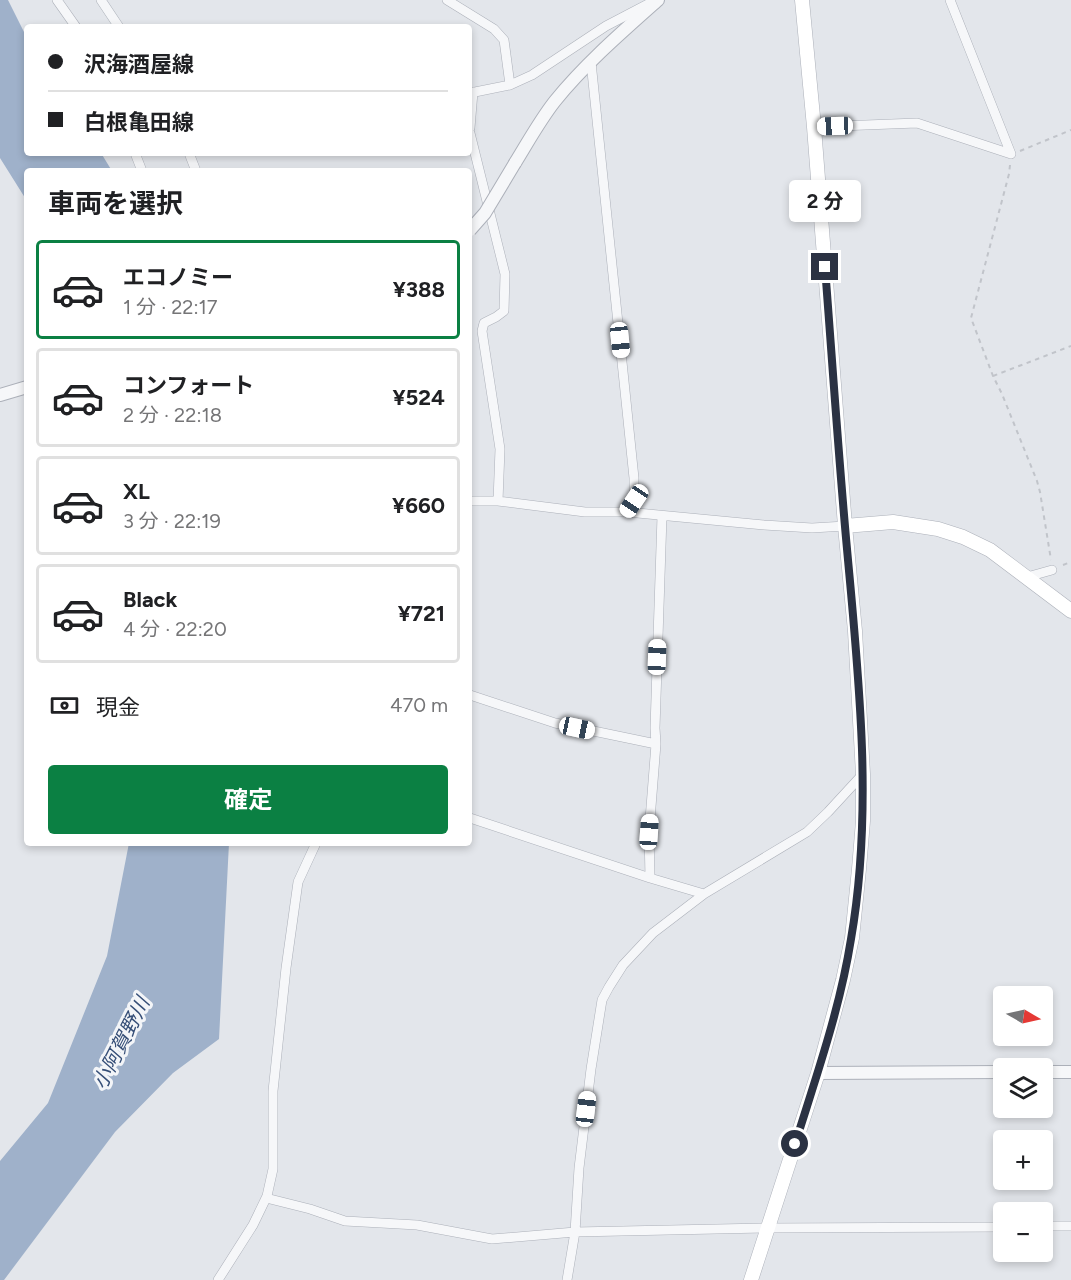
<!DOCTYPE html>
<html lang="ja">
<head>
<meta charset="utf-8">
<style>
	body { margin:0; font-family:Figtree,"Noto Sans JP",sans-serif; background:#f2f2f2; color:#202124; height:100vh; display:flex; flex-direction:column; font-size:22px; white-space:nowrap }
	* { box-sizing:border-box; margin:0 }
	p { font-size:20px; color:#757577 }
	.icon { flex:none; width:33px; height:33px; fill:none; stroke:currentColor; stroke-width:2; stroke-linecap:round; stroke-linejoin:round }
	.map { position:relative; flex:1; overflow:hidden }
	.panel { position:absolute; left:24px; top:168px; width:448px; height:678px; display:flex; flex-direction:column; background:#fff; border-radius:6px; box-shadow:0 3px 9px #0003 }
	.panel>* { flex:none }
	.guide { position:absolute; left:24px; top:24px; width:448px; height:132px; border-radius:6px; box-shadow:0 3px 9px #0003; display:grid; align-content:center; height:132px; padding:0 24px; background:#fff }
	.needle { width:39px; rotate:99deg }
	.fabs { position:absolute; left:993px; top:986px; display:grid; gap:12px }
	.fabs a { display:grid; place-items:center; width:60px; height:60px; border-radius:6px; background:#fff; box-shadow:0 3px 9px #0003; font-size:30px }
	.end { position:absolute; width:27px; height:27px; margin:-14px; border:8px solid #2b3243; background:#fff; box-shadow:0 0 0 3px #fff }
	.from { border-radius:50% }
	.bubble { position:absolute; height:42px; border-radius:6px; background:#fff; box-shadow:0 3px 9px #0003; font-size:20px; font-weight:700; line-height:42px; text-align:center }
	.car { position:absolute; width:18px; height:36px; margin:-18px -9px; border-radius:8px; box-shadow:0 0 4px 2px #0007; background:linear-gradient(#fff 24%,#345 0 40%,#fff 0 76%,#345 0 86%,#fff 0) }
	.guide b { display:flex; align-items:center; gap:21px; height:57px; font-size:22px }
	.guide b+b { border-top:2px solid #e0e0e0 }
	.guide i { width:15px; height:15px; background:#202124 }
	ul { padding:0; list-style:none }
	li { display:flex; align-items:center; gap:18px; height:99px; margin:0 12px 9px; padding:0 12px; border:3px solid #e0e0e0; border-radius:6px }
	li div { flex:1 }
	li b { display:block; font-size:22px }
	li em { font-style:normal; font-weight:700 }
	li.current { border-color:#0b8043 }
	li>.icon { width:54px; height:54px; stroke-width:1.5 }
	h2 { padding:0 24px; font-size:27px; line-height:72px }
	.pay { display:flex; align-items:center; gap:15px; height:66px; padding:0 24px; font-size:22px }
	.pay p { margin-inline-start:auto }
	.button { display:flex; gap:12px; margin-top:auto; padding:12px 24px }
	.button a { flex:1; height:69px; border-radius:6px; background:#0b8043; color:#fff; font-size:24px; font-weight:700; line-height:69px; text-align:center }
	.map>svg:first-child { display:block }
</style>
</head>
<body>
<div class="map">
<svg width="1071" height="1280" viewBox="0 0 1071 1280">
	<rect width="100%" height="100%" fill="#e3e6eb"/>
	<!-- water -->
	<path fill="#9fb1ca" d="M0,0H8L27,38V153H101L112,171H27V201L0,158Z
		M129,843H229L219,1039L173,1073L115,1132L4,1280H0V1161L48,1103L107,956Z"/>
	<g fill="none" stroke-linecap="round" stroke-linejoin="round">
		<defs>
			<path id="minor" d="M57,0L76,27
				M101,0L119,27
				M447,0L494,29L504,40L510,85
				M950,0L1011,154
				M591,62L634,478V501L627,512
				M470,93L510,85L532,75L606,26L648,4
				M814,127L917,123L1011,154
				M470,128L473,92
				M470,133L505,274L504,311L496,317L484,323L482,331L500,449L498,501
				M135,153L142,171
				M189,153L196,171
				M470,501H498L585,512H627L764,525L812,528L845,526
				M1027,577L1052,570
				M470,695L555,723L656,744
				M470,818L650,878L704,894
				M650,878L649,832L656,744L655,728L662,516
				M266,1198L310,1209L345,1221L417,1225L492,1239L575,1232L767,1228L1004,1227
				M1042,1226H1071
				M218,1280L253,1225L267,1196L273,1169V1091L286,968L298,882L316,843
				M567,1280L575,1232L579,1168L591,1069L602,1000L609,987L623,965L653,933L704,894L807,832L828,812L863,774"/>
			<path id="tertiary" d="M515,163C528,142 540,120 555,101C585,64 622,32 658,0
				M0,395L27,387
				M1042,1072H1071
				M818,1073L1004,1072"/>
			<path id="secondary" d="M845,526L893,522L938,529L963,537L990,550L1071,611
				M751,1280L818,1073L843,980L852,938L859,869L863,821V774L855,631L845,526L814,127L802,0"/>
		</defs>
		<!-- minor casing -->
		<use href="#minor" stroke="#acb0b9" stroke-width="10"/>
		<!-- tertiary casing -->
		<use href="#tertiary" stroke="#acb0b9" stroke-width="14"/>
		<!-- secondary casing -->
		<use href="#secondary" stroke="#acb0b9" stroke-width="15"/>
		<!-- path -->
		<path stroke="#c1c4ca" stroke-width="2" stroke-dasharray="4.5 4.5" stroke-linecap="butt" d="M1020,151L1071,130
			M1010,165L1009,174L971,318L993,376L1002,394L1037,481L1040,492L1051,560
			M993,376L1071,346
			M1063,565L1071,562"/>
		<!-- minor -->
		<use href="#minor" stroke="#f6f7f9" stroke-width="9"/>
		<!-- tertiary -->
		<use href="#tertiary" stroke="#f6f7f9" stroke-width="12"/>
		<!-- secondary -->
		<use href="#secondary" stroke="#fff" stroke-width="14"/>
		<defs>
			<path id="tertiary-bridge" d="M470,230L485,213L515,163"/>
		</defs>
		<!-- tertiary-bridge casing -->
		<use href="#tertiary-bridge" stroke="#acb0b9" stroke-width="14" stroke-linecap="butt"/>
		<!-- tertiary-bridge -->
		<use href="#tertiary-bridge" stroke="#f6f7f9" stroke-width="12"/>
	</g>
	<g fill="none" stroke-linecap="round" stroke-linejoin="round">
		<!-- route -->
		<path stroke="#2b3243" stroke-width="8" d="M795,1144C816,1077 840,1009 851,939C874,807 858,671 846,538C838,448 832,358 825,267"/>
	</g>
	<g text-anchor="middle" stroke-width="6" stroke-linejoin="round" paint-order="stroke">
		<!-- water labels -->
		<g font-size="20" font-style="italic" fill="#354e77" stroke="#f3f5f8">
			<text transform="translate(121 1043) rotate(-63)" y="7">小阿賀野川</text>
		</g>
	</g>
</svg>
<div class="fabs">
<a><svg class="needle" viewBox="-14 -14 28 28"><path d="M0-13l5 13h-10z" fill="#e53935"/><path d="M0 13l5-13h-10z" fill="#757577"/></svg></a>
<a><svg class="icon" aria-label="layers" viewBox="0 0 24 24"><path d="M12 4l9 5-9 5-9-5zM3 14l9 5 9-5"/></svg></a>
<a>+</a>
<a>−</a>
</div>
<i class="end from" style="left:795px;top:1144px"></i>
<i class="end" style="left:825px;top:267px"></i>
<div class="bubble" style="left:789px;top:180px;width:72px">2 分</div>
<i class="car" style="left:835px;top:126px;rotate:268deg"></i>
<i class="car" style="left:620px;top:340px;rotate:174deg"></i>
<i class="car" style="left:634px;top:501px;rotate:214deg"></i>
<i class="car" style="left:657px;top:657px;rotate:2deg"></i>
<i class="car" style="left:577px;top:728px;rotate:102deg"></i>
<i class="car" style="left:649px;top:832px;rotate:4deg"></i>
<i class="car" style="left:586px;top:1109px;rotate:7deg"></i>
<div class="guide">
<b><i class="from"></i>沢海酒屋線</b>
<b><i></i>白根亀田線</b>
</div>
<section class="panel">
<h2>車両を選択</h2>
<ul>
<li class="current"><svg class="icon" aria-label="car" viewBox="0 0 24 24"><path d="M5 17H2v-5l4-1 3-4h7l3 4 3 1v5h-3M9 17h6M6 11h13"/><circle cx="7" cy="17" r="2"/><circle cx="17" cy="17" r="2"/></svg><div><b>エコノミー</b><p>1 分 · 22:17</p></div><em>¥388</em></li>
<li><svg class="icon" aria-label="car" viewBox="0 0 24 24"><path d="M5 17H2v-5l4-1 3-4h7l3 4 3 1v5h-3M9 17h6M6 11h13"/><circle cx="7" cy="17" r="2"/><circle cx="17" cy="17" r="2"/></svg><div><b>コンフォート</b><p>2 分 · 22:18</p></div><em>¥524</em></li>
<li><svg class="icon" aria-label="car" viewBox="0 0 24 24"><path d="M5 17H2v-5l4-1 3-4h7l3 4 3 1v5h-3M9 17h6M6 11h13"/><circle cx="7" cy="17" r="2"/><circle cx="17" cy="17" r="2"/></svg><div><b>XL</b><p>3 分 · 22:19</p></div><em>¥660</em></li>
<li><svg class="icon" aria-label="car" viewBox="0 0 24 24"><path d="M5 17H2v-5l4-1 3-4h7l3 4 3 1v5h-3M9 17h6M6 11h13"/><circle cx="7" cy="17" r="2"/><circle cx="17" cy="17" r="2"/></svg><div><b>Black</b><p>4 分 · 22:20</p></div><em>¥721</em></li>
</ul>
<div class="pay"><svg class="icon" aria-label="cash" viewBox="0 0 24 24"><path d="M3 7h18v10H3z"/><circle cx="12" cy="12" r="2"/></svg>現金<p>470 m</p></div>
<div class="button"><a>確定</a></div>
</section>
</div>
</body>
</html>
